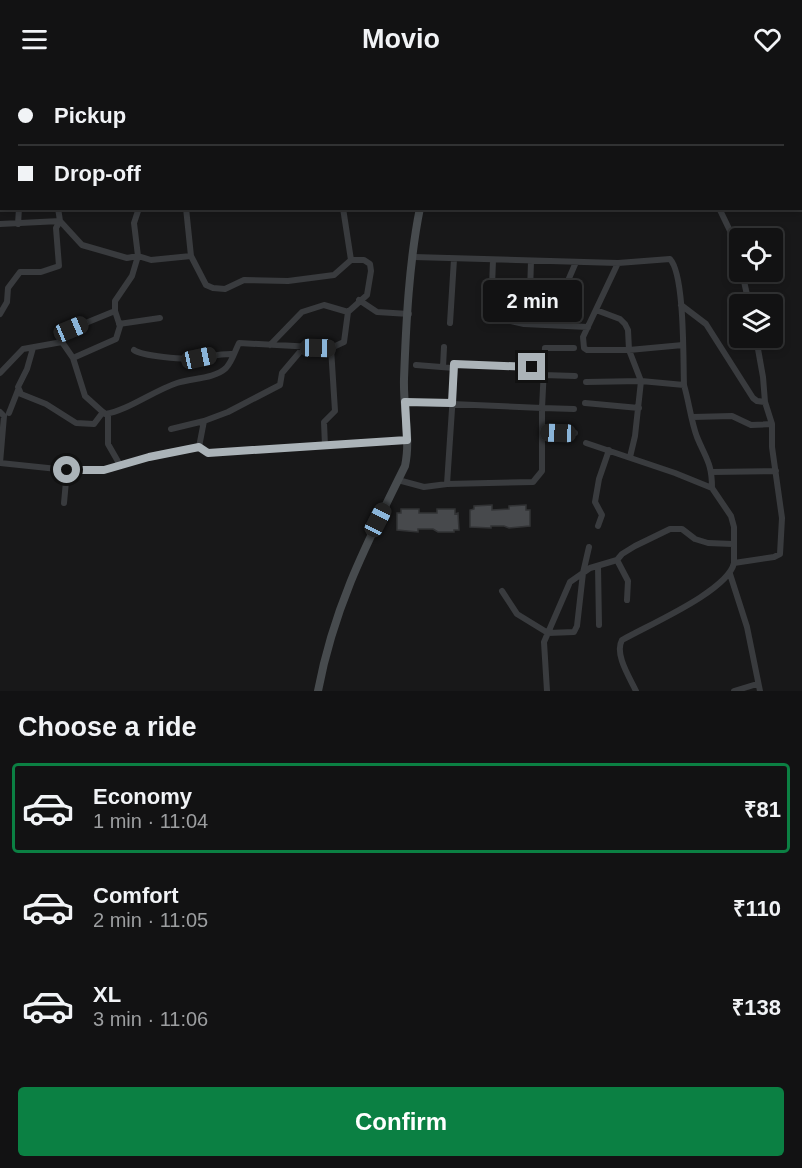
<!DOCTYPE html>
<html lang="en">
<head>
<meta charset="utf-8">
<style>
	body { margin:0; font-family:Helvetica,sans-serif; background:#1b1b1c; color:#f1f3f6; height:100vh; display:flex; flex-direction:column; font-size:22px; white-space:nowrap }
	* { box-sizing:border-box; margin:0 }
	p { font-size:20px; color:#9c9ea0 }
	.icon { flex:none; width:33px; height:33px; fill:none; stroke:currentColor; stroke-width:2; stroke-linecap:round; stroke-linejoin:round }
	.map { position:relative; height:613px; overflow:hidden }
	.panel { display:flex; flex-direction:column; background:#121213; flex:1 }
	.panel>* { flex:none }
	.guide { position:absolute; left:0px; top:0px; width:802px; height:132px; box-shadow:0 3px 9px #0003,0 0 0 2px #313233; display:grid; align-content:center; height:132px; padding:0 18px; background:#121213 }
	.tools { position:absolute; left:729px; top:150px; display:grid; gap:12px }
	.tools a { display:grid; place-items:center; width:54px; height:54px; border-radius:6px; background:#121213; box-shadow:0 3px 9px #0003,0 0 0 2px #313233; font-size:30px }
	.end { position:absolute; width:27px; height:27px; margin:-14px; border:8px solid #abb3b8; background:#111; box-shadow:0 0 0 3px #111 }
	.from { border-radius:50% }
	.bubble { position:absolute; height:42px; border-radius:6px; background:#121213; box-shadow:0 3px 9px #0003,0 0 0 2px #313233; font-size:20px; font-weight:600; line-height:42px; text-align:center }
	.car { position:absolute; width:18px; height:36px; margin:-18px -9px; border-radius:8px; box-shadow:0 0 4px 2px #0007; background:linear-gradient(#222 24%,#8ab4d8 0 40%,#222 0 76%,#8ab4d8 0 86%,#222 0) }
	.guide b { display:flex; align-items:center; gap:21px; height:57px; font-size:22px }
	.guide b+b { border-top:2px solid #313233 }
	.guide i { width:15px; height:15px; background:#f1f3f6 }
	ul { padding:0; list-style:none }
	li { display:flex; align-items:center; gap:18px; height:90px; margin:0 12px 9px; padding:0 6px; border:3px solid transparent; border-radius:6px }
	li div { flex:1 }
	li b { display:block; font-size:22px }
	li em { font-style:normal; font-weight:600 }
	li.on { border-color:#0b8043 }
	li>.icon { width:54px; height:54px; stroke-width:1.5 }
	h2 { padding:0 18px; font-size:27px; line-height:72px }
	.button { display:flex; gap:12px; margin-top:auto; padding:12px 18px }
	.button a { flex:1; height:69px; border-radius:6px; background:#0b8043; color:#fff; font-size:24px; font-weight:600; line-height:69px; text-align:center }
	header { display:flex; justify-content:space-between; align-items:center; height:78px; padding:0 18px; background:#121213; font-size:27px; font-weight:600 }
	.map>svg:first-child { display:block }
</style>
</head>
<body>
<header><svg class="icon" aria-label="menu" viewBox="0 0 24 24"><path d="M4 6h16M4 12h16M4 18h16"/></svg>Movio<svg class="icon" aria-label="heart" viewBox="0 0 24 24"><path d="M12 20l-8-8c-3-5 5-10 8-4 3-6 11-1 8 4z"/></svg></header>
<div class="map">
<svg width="802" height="613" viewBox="0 0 802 613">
	<rect width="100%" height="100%" fill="#181819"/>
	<!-- building -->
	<path fill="#47494c" stroke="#323335" stroke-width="1.5" d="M492,427V432L509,431V428L526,427V432H530V448L509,450L504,448H491V450L470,449V432L474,431V428Z
		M401,431H419V435H437V431H455V436L458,435L459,452H454V454H438L433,451H418V454L397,452V435H401Z"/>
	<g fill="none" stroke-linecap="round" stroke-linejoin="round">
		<!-- street -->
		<path stroke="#393b3e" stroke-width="6" d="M45,0L46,2
			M132,0V2
			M179,0L180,2
			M205,0V2
			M232,0V2
			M259,0L260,2
			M285,0V2
			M314,0V2
			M344,0V2
			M372,0V2
			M398,0V2
			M414,0V2
			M724,0V2
			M0,16H2
			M0,52L2,51
			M0,86H2
			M58,130L60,143L82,167L127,180L138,178L134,145L139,130
			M719,130L733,159L740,182
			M0,146L60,143
			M18,146L19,130
			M191,178L206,207L213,210L225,211L244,202L288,203L334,197L351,182
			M414,179L618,185L670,181C685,197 683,283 684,307
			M493,182L491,236L493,239L524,246L588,249
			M618,185L583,259L584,270L587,272H629L683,267
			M742,194L749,226
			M359,222L377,234L409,236
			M681,227L706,246L753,320L757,323L765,324
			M596,232L620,241L625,246L628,252L629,272L641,303L635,358L630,379
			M0,236L7,224L8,210L20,194H41L59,188L56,150L60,143
			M450,245L454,181
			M119,246L160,240
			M529,246L531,183
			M549,247L576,184
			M62,264L71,251L115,233
			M270,267L302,234L324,227L348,234
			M33,270L27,291L18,309L21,316L46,326L76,345L94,346L103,334
			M134,272C142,278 184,282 196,280C209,279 220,275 234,276
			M73,280L85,318L105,336C127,333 153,313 177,305C192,300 214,301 226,290C232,284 235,273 239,265L331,270L344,264L348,234L367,217L371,193L370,186L364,182H351L343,130
			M416,287L454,290
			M443,289L444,269
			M543,290L455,286L447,406L533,404L542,393V330L574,331
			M0,295L23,271L62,264L73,280L116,261L120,248L115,233V223L132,198L138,178L151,182L191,178L186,130
			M543,297L575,298
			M586,304L641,303L684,307C689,324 691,343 697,359C706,381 712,385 712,410
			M405,324L542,330L545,270H574
			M585,325L639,330
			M0,334L4,338L0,385
			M9,335L18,312
			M108,336V366L120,387
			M693,339L732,338L751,347L772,346
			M171,351L204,343
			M542,354L575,355
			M586,365L675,395L712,410L731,438L734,449V485
			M325,368L324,344L335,333L331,270
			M199,369L204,343L228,334L280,307L282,295L304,269
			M0,385L67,392H104L149,379L199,369L208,375L407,362
			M712,394L776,393
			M398,402L424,409L447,406
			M64,425L67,392
			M598,448L602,437L595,424L599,401L609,372
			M617,482L628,503L627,522
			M598,488L599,547
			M730,496L747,549L760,613
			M502,513L517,536L548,555L574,554L577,548L583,495L589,469
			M547,613L544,564L570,504L590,490L617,482L622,476L635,468L670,451H682L695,461L708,465L733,466
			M636,613C630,600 614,576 622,562C648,547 728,513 734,485L774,479L780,476L782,440L772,369V346L765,324L763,299L756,260
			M734,613L757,606"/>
		<!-- secondary -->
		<path stroke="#474b4e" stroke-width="8" d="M445,2V0
			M318,613C334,528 367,465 405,388C411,360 403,330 404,301C406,246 409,184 420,130"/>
	</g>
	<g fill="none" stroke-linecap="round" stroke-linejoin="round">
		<!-- route -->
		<path stroke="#abb3b8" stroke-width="8" d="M67,392H104L149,379L199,369L208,375L407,362L405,324L452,325L454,286L532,289"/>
	</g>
</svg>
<div class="tools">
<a><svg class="icon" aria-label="locate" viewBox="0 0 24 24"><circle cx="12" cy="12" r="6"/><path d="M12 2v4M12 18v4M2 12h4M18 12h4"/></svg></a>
<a><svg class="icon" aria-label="layers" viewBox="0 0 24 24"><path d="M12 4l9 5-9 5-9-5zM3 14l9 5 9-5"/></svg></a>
</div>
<i class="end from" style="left:67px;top:392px"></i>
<i class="end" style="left:532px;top:289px"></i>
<div class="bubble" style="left:483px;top:202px;width:99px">2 min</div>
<i class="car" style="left:71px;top:251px;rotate:67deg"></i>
<i class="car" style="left:318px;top:270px;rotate:91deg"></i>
<i class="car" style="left:199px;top:280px;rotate:78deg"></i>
<i class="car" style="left:558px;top:355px;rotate:272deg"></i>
<i class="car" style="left:378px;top:442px;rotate:27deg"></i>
<div class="guide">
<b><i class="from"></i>Pickup</b>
<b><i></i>Drop-off</b>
</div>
</div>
<section class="panel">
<h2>Choose a ride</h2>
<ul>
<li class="on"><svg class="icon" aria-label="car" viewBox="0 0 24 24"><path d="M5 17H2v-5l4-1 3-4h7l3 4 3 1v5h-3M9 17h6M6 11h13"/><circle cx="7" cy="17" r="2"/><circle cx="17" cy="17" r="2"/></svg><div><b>Economy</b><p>1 min · 11:04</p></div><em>₹81</em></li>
<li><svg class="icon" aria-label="car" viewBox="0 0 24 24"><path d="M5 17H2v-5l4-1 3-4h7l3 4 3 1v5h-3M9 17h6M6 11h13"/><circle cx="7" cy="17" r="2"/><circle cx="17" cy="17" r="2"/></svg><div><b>Comfort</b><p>2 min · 11:05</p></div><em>₹110</em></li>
<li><svg class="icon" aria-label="car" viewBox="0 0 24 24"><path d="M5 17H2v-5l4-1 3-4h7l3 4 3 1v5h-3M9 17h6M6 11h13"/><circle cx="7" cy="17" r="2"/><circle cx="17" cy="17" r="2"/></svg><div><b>XL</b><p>3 min · 11:06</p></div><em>₹138</em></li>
</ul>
<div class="button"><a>Confirm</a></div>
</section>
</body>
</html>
